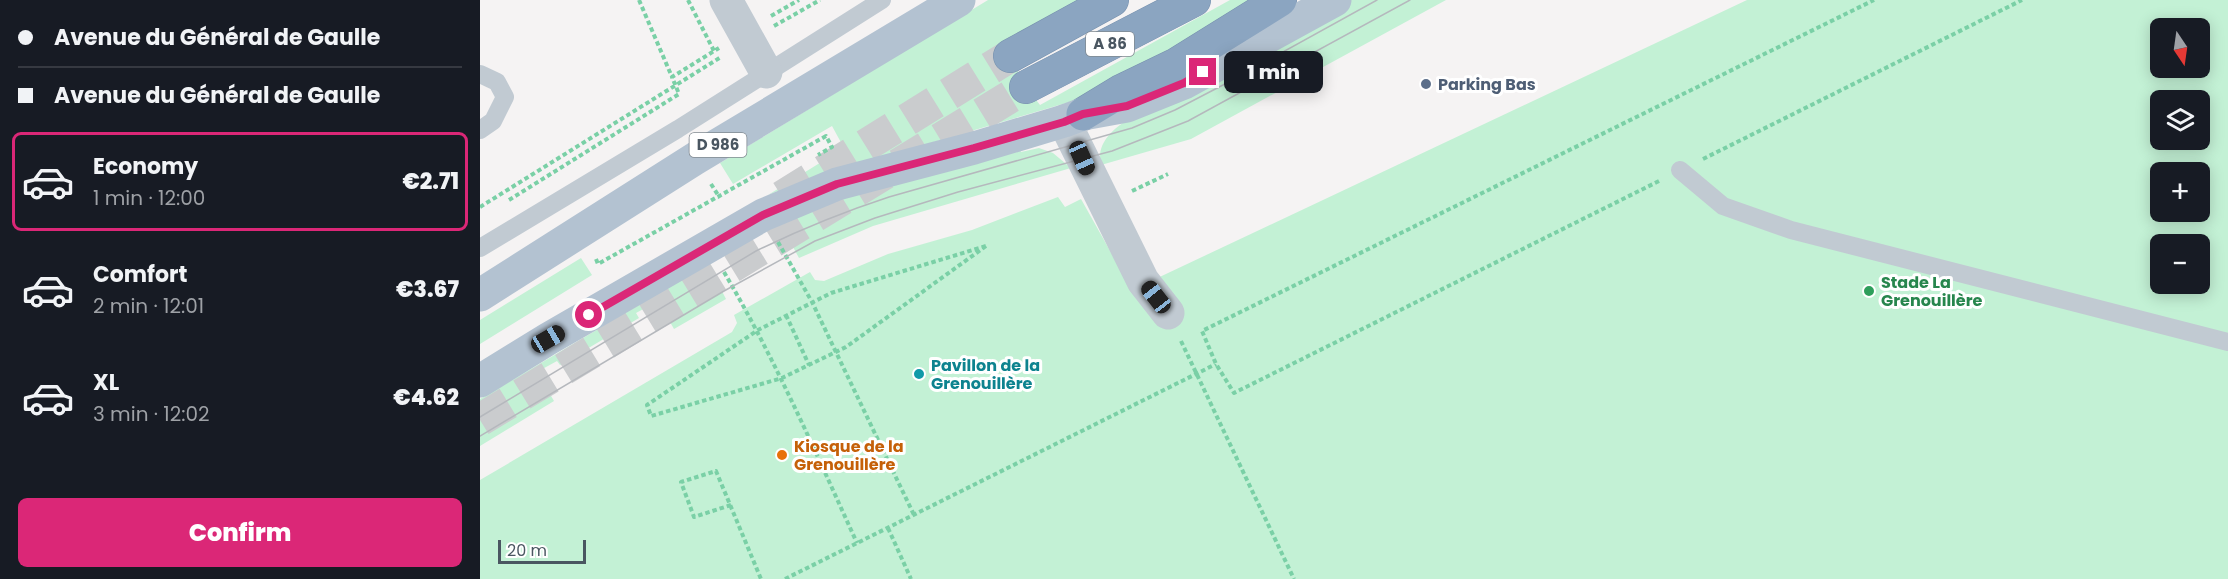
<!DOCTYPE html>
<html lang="en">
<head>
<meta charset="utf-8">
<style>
	body { margin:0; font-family:Poppins,sans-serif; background:#242831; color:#f1f3f6; height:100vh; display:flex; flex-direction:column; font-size:22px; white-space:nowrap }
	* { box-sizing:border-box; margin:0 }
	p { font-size:20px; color:#9ea1a6 }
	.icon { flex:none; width:33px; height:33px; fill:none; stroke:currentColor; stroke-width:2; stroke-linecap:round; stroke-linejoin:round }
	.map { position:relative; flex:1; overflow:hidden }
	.sheet { display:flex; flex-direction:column; background:#171b24; width:480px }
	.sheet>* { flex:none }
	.guide { display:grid; align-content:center; height:132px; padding:0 18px; background:#171b24 }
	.needle { width:39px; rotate:167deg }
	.buttons { position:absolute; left:1670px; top:18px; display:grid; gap:12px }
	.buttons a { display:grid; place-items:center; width:60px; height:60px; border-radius:9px; background:#171b24; box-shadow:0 3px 15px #0003; font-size:30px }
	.scale { position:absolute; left:18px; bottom:15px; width:88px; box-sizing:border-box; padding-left:6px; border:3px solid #4a5661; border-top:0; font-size:16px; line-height:21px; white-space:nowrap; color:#4a5661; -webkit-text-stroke:4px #fff; paint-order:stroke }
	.end { position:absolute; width:27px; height:27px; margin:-14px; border:8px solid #db2777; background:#fff; box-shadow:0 0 0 3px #fff }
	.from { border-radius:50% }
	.bubble { position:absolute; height:42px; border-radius:9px; background:#171b24; box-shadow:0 3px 15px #0003; font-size:20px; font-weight:800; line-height:42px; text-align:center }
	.car { position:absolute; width:18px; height:36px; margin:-18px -9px; border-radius:8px; box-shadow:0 0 4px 2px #0007; background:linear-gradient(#222 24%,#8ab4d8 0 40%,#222 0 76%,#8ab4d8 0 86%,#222 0) }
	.guide b { display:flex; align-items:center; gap:21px; height:57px; font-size:22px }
	.guide b+b { border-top:2px solid #363941 }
	.guide i { width:15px; height:15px; background:#f1f3f6 }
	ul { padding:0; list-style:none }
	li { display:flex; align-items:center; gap:18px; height:99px; margin:0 12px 9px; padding:0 6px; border:3px solid transparent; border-radius:9px }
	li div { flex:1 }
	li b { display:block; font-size:22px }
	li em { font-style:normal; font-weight:800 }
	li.selected { border-color:#db2777 }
	li>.icon { width:54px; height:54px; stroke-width:1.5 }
	.action { display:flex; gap:12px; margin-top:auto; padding:12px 18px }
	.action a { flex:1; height:69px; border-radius:9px; background:#db2777; color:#fff; font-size:24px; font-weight:800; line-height:69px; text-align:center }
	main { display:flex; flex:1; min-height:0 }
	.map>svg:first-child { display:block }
</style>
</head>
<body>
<main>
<section class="sheet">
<div class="guide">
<b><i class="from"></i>Avenue du Général de Gaulle</b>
<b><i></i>Avenue du Général de Gaulle</b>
</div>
<ul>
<li class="selected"><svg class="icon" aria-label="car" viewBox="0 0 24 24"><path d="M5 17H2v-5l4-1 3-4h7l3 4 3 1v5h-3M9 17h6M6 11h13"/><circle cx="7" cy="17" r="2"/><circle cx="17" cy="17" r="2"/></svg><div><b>Economy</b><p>1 min · 12:00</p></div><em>€2.71</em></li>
<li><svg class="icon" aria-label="car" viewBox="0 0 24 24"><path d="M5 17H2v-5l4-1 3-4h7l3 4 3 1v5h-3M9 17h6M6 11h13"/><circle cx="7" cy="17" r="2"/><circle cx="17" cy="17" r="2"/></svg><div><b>Comfort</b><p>2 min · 12:01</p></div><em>€3.67</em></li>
<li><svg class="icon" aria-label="car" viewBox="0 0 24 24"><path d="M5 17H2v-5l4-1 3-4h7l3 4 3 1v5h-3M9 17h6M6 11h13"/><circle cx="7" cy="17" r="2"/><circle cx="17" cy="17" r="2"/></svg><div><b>XL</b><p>3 min · 12:02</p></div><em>€4.62</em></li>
</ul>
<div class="action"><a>Confirm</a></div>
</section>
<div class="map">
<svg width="1748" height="579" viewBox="0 0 1748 579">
	<rect width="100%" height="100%" fill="#f5f3f3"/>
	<!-- green -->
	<path fill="#c3f1d5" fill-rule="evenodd" d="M508,0H603L530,56L547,88L560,105L750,0H774L725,36L593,101L325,180L288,195L364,148L352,126L253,184L240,163Z
		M870,0H966L711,139L621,165C616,144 631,131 648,119Z
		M1267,0H1748V579H0V480L252,332L257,323L254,315L330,272L335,280L344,281L408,254L492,230L578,197L585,207L601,199L652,290ZM1680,28H1719V68H1680ZM1680,100H1719V140H1680ZM1680,172H1719V212H1680ZM1680,244H1719V284H1680Z
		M559,148L573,153L591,168L393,226L319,258L300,223L332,207L540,149L541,152Z
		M101,258L112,275L0,344V320Z
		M228,264L246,299L194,329L178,301L156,313L159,318L80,365L77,361L57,372L74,401L0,446V399Z"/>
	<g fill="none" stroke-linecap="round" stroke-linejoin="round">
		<!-- motorway-tunnel -->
		<path stroke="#caccce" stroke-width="33" stroke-dasharray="33 16" stroke-linecap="butt" d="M302,197L530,56
			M0,420L546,87"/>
		<defs>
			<path id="motorway" d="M530,56L632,0
				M546,87L714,0
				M603,114L641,91L697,64L800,0"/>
		</defs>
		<!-- motorway casing -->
		<use href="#motorway" stroke="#7690ad" stroke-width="34"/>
		<!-- path -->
		<path stroke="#7ad0a6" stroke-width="4" stroke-dasharray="4.5 3" stroke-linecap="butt" d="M159,0L192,77
			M208,0L234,51
			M291,16L319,0
			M294,26L340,0
			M1223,159L1542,0
			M1179,181L754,393L736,364L722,331L1394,0
			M231,184L240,198
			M652,191L688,174
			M29,200L199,94L192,77L239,48
			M0,207L241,57
			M298,242L332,302L434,515
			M506,246L366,347L302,378L171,416L167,405L278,330L351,293Z
			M116,259L118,264L346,136L352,147L338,155
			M244,272C295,359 335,451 377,543
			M306,315L329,365
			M701,341L814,579
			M251,505L214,517L201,482L236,471L281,579
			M408,528L431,579
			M305,579L736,364"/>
		<!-- service -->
		<path stroke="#c1cad2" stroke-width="18" d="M0,74L17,82L25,97L13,121L0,130
			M1200,170L1243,206L1311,230L1748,342
			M0,248L198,129L402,0"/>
		<!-- minor -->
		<path stroke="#c1cad2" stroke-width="33" d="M246,0L286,72
			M584,121L663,281L688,313"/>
		<!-- primary -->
		<path stroke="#b3c2d1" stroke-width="33" d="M0,295L216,158L479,0
			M0,381L68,339L283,215L357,184L494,148L584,121L603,114L647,106L704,83L855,0"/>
		<!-- motorway -->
		<use href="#motorway" stroke="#8ba5c1" stroke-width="33"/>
		<!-- tram -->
		<path stroke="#b5b8bd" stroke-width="1.5" d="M0,417L276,251C319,230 363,212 409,197L652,128L695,110L743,85L897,0
			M0,436L244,291L335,241L395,218L478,192L632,151L708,121L930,0"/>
	</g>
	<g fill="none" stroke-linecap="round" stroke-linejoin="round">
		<!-- route -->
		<path stroke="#db2777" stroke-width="8" d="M109,315L283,215L357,184L494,148L584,122L603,114L647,106L704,83L723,72"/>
	</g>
	<!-- markers -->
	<circle fill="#5c6f8a" stroke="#fff" stroke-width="2" cx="946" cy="84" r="6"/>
	<circle fill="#2e9e5b" stroke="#fff" stroke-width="2" cx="1389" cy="291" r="6"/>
	<circle fill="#0f9aa8" stroke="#fff" stroke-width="2" cx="439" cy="374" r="6"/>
	<circle fill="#e8710a" stroke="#fff" stroke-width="2" cx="302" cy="455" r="6"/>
	<g text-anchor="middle" stroke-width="6" stroke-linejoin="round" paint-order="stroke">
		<!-- shield labels -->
		<g fill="#fff" stroke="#808990" stroke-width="1.5">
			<rect x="606" y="32" width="48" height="24" rx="4.5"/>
			<rect x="209.5" y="133" width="57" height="24" rx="4.5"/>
		</g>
		<g font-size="15" font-weight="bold" fill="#4a5661">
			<text x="630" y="49">A 86</text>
			<text x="238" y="150">D 986</text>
		</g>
		<!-- service labels -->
		<g font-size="16" font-weight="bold" fill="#4e5e75" stroke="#fff" text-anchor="start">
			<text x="958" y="90">Parking Bas</text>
		</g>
		<!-- leisure labels -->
		<g font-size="16" font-weight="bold" fill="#27864d" stroke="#fff" text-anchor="start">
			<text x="1401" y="288">Stade La<tspan x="1401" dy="18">Grenouillère</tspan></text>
		</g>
		<!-- culture labels -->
		<g font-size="16" font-weight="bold" fill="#0d838f" stroke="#fff" text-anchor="start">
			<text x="451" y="371">Pavillon de la<tspan x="451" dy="18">Grenouillère</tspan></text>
		</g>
		<!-- food labels -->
		<g font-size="16" font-weight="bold" fill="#c56008" stroke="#fff" text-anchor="start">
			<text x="314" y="452">Kiosque de la<tspan x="314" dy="18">Grenouillère</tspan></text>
		</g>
	</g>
</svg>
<div class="buttons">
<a><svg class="needle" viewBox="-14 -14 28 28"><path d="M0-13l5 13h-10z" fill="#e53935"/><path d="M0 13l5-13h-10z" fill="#9ea1a6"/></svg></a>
<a><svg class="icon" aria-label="layers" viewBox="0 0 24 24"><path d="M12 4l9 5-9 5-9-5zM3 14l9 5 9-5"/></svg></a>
<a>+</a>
<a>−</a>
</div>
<div class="scale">20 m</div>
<i class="end from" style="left:109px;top:315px"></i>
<i class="end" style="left:723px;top:72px"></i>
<div class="bubble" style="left:744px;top:51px;width:99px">1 min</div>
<i class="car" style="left:602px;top:158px;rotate:156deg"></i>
<i class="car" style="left:676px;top:297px;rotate:322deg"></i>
<i class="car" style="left:68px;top:339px;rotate:60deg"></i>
</div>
</main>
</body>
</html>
